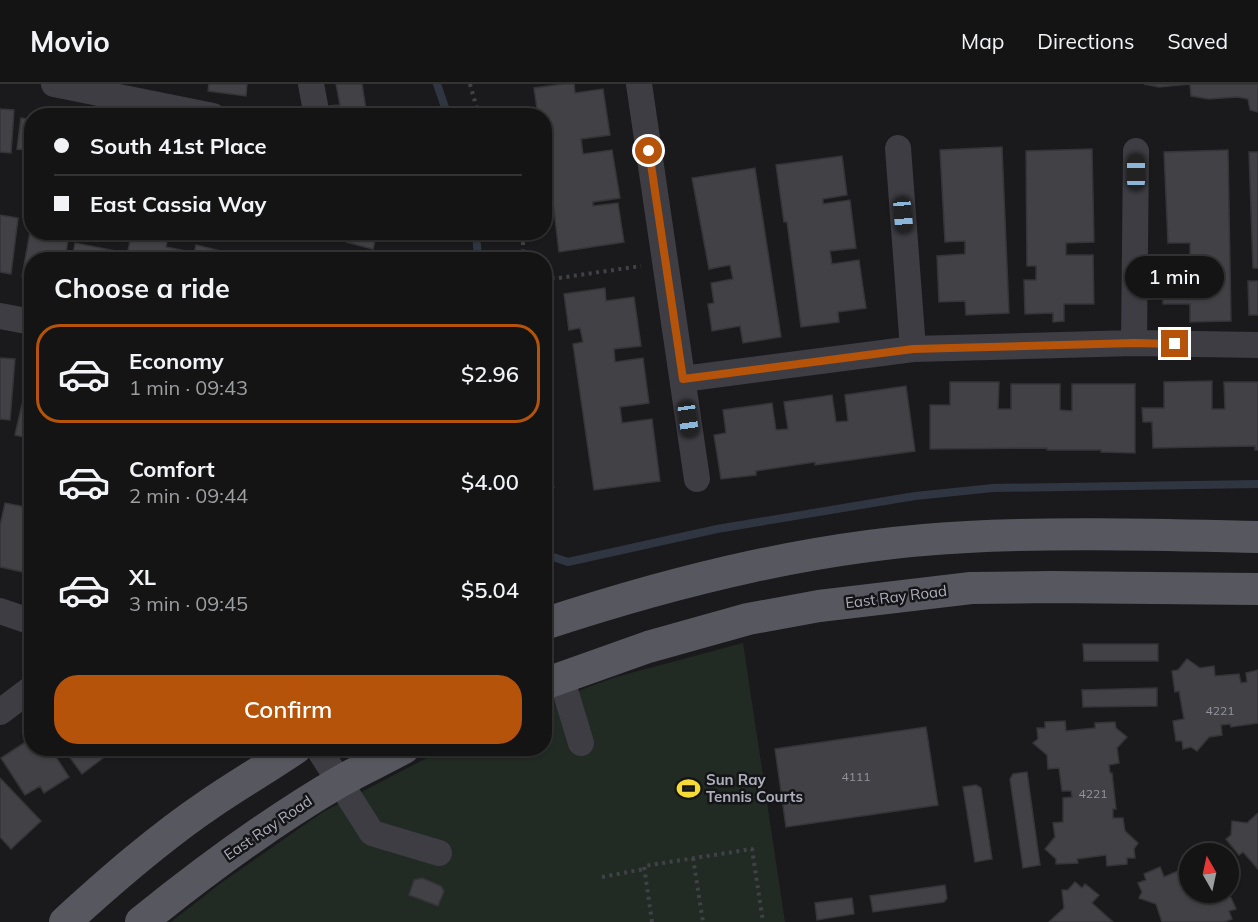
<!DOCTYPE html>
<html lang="en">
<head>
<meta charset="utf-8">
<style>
	body { margin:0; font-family:Mulish,sans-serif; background:#1d1d1e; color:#f1f3f6; height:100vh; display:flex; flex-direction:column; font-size:22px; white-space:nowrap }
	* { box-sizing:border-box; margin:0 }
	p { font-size:20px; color:#9d9ea0 }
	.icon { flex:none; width:33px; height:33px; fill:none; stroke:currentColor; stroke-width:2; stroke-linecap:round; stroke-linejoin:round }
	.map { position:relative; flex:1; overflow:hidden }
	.details { position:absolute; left:24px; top:168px; width:528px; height:504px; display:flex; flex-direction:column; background:#141415; border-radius:24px; box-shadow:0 2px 4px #0004,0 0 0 2px #333334 }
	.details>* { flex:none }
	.banner { position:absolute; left:24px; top:24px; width:528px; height:132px; border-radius:24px; box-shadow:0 2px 4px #0004,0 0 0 2px #333334; display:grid; align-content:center; height:132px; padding:0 30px; background:#141415 }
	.needle { width:39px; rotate:351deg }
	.controls { position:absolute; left:1179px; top:759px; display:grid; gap:12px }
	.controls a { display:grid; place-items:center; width:60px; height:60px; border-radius:50%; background:#141415; box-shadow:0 2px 4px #0004,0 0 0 2px #333334; font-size:30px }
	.end { position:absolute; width:27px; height:27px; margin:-14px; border:8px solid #b45309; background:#fff; box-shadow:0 0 0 3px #fff }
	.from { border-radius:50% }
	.bubble { position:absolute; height:42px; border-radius:21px; background:#141415; box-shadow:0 2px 4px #0004,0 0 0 2px #333334; font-size:20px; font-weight:600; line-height:42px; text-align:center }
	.car { position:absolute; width:18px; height:36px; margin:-18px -9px; border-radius:8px; box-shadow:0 0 4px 2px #0007; background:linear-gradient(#222 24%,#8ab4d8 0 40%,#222 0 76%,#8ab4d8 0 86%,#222 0) }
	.banner b { display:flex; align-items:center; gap:21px; height:57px; font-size:22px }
	.banner b+b { border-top:2px solid #333334 }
	.banner i { width:15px; height:15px; background:#f1f3f6 }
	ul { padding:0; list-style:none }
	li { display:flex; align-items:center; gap:18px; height:99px; margin:0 12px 9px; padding:0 18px; border:3px solid transparent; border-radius:24px }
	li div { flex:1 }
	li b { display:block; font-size:22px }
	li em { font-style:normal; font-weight:600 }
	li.selected { border-color:#b45309 }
	li>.icon { width:54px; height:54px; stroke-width:1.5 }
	h2 { padding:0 30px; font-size:27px; line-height:72px }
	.button { display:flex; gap:12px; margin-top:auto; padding:12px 30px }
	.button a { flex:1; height:69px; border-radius:24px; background:#b45309; color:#fff; font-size:24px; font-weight:600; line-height:69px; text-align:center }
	header { display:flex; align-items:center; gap:36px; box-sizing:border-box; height:84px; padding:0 30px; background:#141415; border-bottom:2px solid #333334 }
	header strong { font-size:28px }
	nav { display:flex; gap:33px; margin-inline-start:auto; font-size:21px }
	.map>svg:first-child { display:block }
</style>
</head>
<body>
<header>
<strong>Movio</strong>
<nav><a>Map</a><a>Directions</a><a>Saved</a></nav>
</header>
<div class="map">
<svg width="1258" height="838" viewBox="0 0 1258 838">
	<rect width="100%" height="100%" fill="#1a1a1c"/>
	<!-- green -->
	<path fill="#212b24" d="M743,559L785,838H171L221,799L323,728L444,665L544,664L545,619L616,593Z"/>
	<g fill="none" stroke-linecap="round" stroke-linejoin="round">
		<!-- stream -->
		<path stroke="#2f3641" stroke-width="8" d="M437,0L448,32
			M476,148L478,176
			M544,470L568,478L717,445L915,412L993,404L1258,400"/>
	</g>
	<!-- building -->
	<path fill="#424246" stroke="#353438" stroke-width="1.5" d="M209,0H247L246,12L208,7Z
		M336,0H362L367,32H331L329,22L340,21Z
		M564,0H574L575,9L603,5L610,51L581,55L583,70L612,66L620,114L593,118V122L618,119L624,158L559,168L545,51L551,50L549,38L544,39V32H538L534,4Z
		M1144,0H1258V28L1250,26L1248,15L1237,13L1209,15L1191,12L1190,0L1159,3Z
		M0,25L14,26L11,69L0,68Z
		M21,34L32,36V67L17,65Z
		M1002,63L1009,229L966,231L965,217L939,218L937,172L965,170V157L945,158L940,66Z
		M1092,65L1094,158L1066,159V171H1093L1094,220H1064V237L1053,238V229L1025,230L1024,196H1036V182H1027L1026,67Z
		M1228,66L1231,237L1190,238V220H1163L1162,173H1190V159H1168L1164,68Z
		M1249,68H1258V184H1253Z
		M842,72L847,111L823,115V120L850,116L856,164L830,167L832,180L859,176L866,224L838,228L839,238L801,243L787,138H784L776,81Z
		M755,84L781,253L743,259L740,242L712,247L708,220L714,219L711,199L733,195L730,181L709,185L692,94Z
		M0,131L18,134L11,190L0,188Z
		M32,137V148H69L65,176H32V195L22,193Z
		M132,148H156L168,151L166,163L186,167L184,176H126Z
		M349,148H377L373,165L346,158Z
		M75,159L121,168L120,176H72Z
		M196,161L237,171L236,176H193Z
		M1248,197H1258V231H1249Z
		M605,204L606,217L634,213L641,262L614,265L615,278L643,274L649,319L620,323L622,339L652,335L660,397L594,406L573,260L583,258L580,244L569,246L564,210Z
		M0,274L15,275L10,336L0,335Z
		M31,281H32V355L15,351Z
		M1212,297V325H1225L1224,298H1258V366H1255V362L1153,364L1152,338H1143L1142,324H1164V298Z
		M950,298H999L998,325H1011V300H1060V326L1072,327V300H1135V369L1101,368V366H1047V364L930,365V321H950Z
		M906,302L915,367L815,381V378L756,387V391L721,395L714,351L726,349L723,326L772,319L776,346L788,345L784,318L832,311L836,338L848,337L845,311Z
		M28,413L32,414V490L0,483V442L5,419L26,423Z
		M1083,560H1158V577H1084Z
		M1187,575L1200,584L1214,582L1215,592L1239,590L1241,599L1247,598L1246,589L1258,586V639L1231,643L1230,640L1221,641L1222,651L1209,653L1197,667L1191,663L1183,665L1182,657H1176L1173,637L1184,635L1179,607L1175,608L1172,587L1178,586Z
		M1157,604V622L1083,623L1082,606Z
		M1065,637L1066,647L1095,644V639L1115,638L1116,644L1127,653L1117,664L1119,679L1109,681L1110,689H1112L1116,725H1113V734H1123L1125,747L1138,759L1134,765L1135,774H1127V780L1107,782L1106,771L1077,775L1078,779L1056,780V775L1045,765L1055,753L1053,739L1063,738V714L1072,713L1071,707H1062L1059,684L1048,685L1047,671L1033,659L1038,655L1037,644H1045V638Z
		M926,643L938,721L786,743L775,665Z
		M32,654V664H50L69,693L44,709L40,702L25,711L1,674Z
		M63,664H116L82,690Z
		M1027,688L1040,781L1023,784L1010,695L1013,690Z
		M0,694L41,737L11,765L0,753Z
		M976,701L981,704L992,775L975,778L963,703Z
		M1258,729V785L1243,768L1239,771L1226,755L1231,751L1232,737L1247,739Z
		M1190,782V808H1228V807L1236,825L1229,827L1232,835L1224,838H1162L1156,820L1139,814L1142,808L1138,799L1146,796L1144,790L1160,783L1164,793Z
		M422,794L441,802L444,807L438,822L409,811L414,796Z
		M1075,798L1082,804L1085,800L1099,811L1092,819L1113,838H1049L1064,824L1062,806H1068Z
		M945,801L947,814L944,818L873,828L870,812Z
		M852,814L854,830L817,836L815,819Z"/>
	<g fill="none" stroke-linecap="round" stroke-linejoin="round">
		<!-- path -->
		<path stroke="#414148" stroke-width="4" stroke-dasharray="3 4.5" stroke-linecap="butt" d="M470,0L479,32
			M523,176V148
			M544,194H559L641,182
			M544,373L553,401L544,430
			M693,774L703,838
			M602,793L644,785
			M652,838L644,782L752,765L763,838"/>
		<!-- minor -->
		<path stroke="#3d3d43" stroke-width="26" d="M54,0L213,32
			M311,0L317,32
			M639,0L697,395
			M898,64L913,265
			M0,232L32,238
			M1134,259L1136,67
			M683,295L913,265L1134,259L1258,261
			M0,527L32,538
			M561,593L581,659
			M0,628L32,604
			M318,664L372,749L439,769"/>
		<!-- major -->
		<path stroke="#575760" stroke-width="32" d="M544,540C681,495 823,460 967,453C1063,448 1161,451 1258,453
			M544,600L648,563L748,535L819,522L971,504L1051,503L1258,505
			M65,838C111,796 159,754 211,719C239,700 268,683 296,664
			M141,838C204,787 269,739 339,698C360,686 382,676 404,664"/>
	</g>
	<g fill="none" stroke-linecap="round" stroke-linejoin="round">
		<!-- route -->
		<path stroke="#b45309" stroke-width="8" d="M649,67L683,295L913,265L1134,259L1175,260"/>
	</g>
	<!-- icons -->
	<defs>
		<symbol id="stadium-bare" viewBox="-9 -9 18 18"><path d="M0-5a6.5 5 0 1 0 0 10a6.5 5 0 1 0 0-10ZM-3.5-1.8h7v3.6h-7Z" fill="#f6da38" stroke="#151517" stroke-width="2.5" paint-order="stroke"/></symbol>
	</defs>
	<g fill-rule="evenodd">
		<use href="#stadium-bare" x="672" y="688" width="33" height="33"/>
	</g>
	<g text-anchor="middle" stroke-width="5" stroke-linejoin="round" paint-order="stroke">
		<!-- number labels -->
		<g font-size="12" fill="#92939e">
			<text x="1220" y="631">4221</text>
			<text x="856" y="697">4111</text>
			<text x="1093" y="714">4221</text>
		</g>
		<!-- street labels -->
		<g font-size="15" fill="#acaebc" stroke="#151517">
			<text transform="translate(896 513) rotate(-7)" y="5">East Ray Road</text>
			<text transform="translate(268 744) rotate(-34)" y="5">East Ray Road</text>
		</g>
		<!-- poi labels -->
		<g font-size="15" font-weight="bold" fill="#acaebc" stroke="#151517" text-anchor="start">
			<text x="706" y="701">Sun Ray<tspan x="706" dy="17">Tennis Courts</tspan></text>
		</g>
	</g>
</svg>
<div class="controls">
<a><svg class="needle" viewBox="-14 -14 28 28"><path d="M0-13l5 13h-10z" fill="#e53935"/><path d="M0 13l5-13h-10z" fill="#9d9ea0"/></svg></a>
</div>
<i class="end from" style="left:649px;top:67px"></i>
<i class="end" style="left:1175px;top:260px"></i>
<div class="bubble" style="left:1125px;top:172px;width:99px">1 min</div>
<i class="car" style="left:1136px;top:88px;rotate:0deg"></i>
<i class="car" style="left:903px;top:131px;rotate:175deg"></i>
<i class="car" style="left:688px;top:335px;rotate:172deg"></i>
<div class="banner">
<b><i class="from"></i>South 41st Place</b>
<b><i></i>East Cassia Way</b>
</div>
<section class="details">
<h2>Choose a ride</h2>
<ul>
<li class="selected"><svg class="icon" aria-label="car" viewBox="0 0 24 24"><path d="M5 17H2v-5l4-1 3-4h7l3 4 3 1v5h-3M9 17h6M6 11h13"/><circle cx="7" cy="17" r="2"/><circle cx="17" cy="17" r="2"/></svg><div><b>Economy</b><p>1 min · 09:43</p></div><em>$2.96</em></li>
<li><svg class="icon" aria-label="car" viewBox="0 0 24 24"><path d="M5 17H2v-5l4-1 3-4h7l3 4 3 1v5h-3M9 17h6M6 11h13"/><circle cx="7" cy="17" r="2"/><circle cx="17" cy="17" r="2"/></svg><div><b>Comfort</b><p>2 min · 09:44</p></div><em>$4.00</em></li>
<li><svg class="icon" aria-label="car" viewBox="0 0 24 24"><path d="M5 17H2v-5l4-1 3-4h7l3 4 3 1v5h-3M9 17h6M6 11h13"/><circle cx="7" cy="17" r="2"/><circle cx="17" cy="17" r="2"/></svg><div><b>XL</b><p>3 min · 09:45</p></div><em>$5.04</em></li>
</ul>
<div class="button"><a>Confirm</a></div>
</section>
</div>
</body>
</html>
